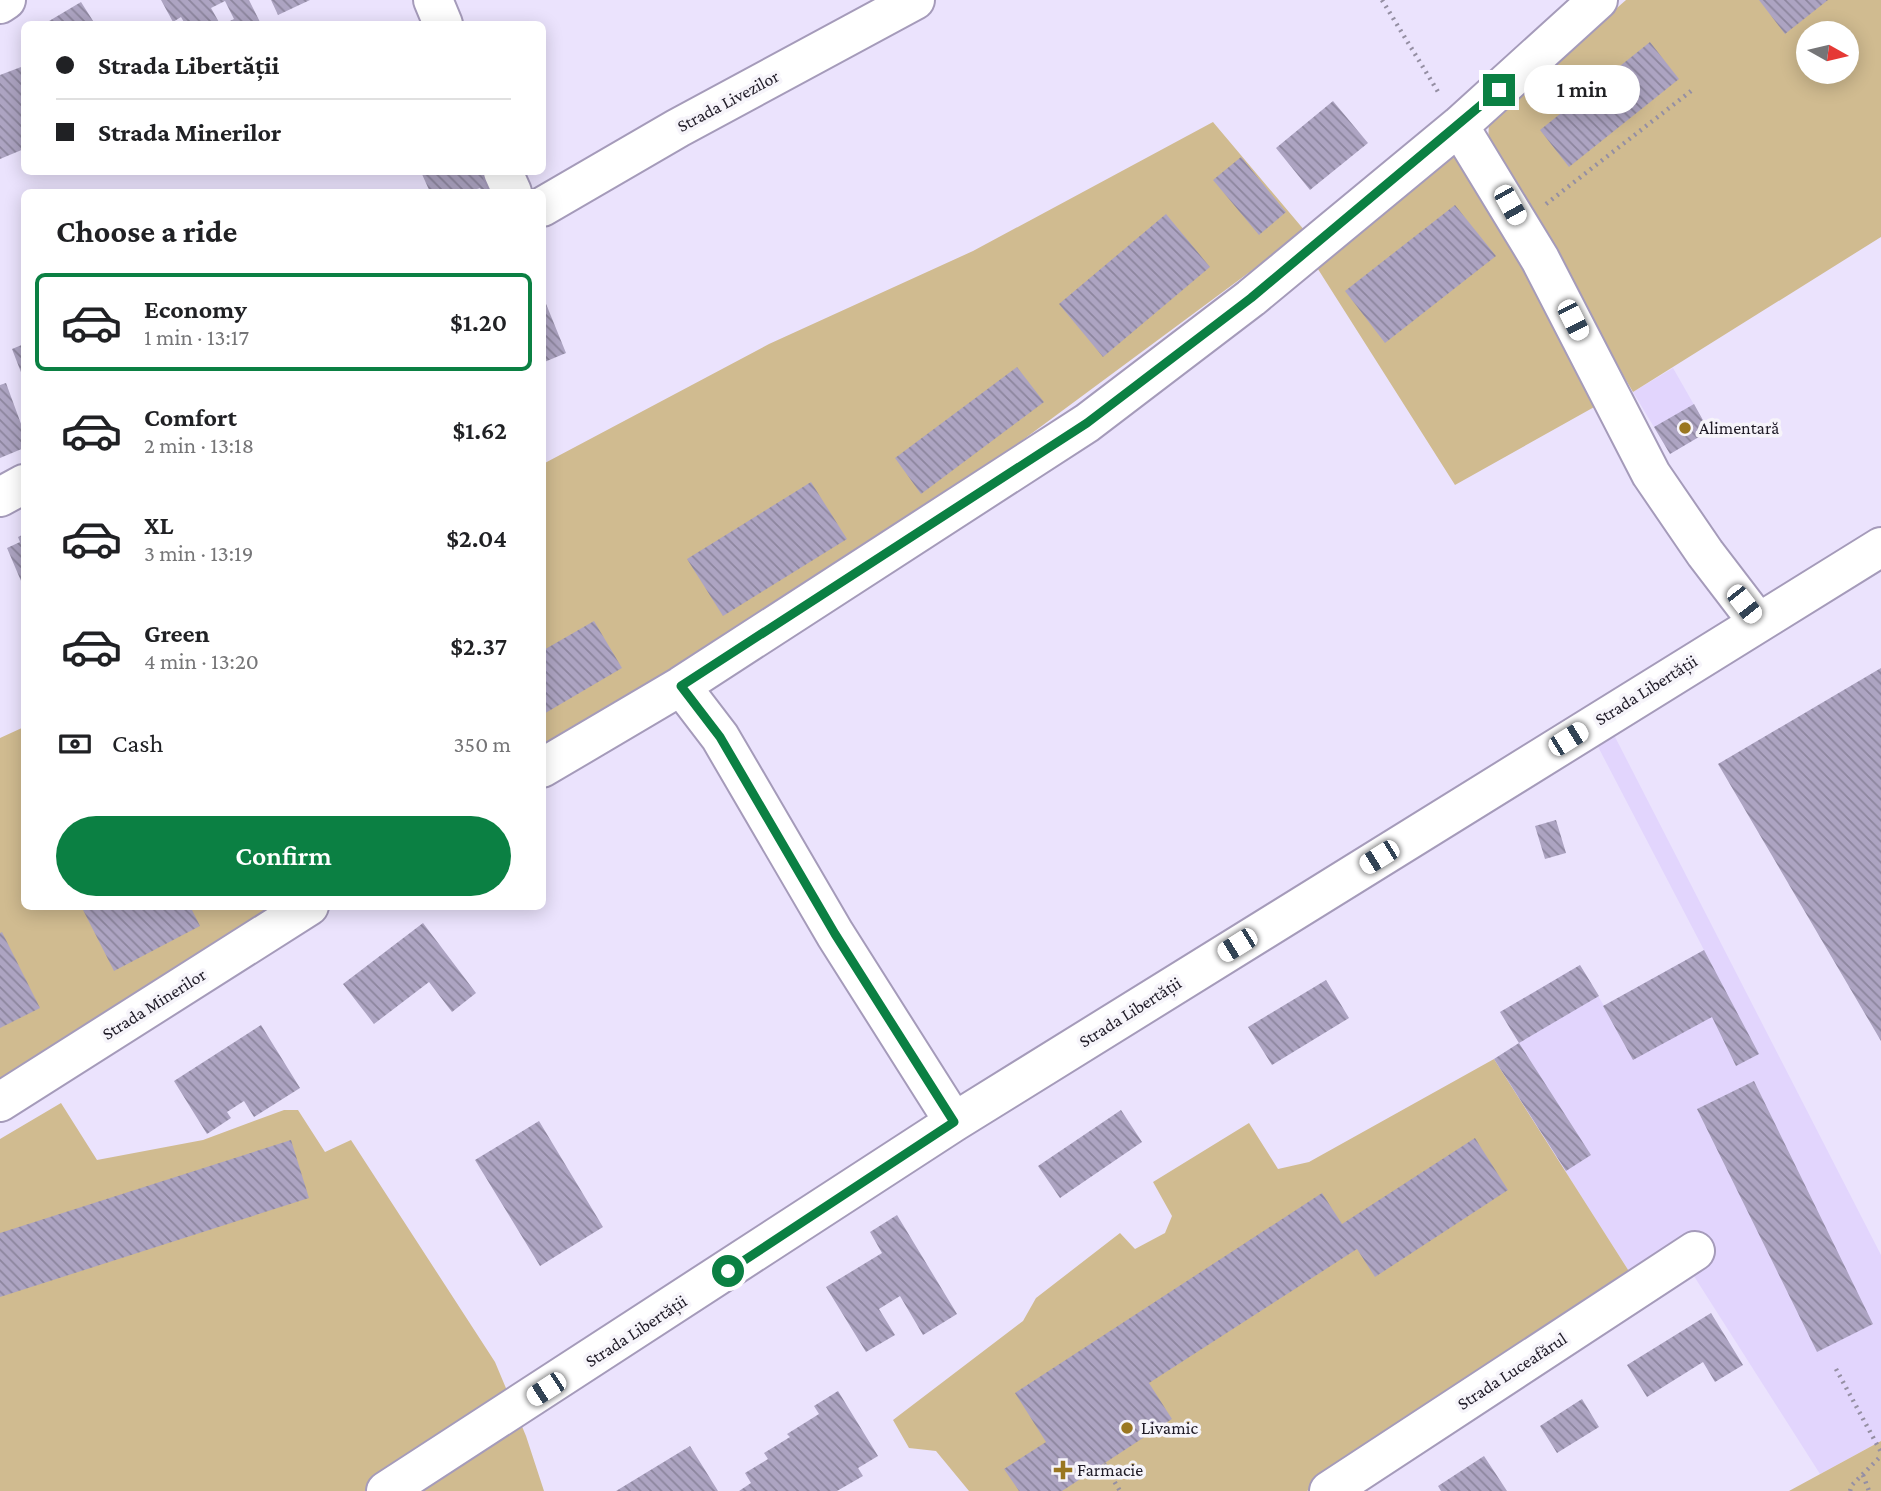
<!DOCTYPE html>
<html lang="en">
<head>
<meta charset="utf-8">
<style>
	body { margin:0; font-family:"Crimson Pro",serif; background:#f2f2f2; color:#202124; height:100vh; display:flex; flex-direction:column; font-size:26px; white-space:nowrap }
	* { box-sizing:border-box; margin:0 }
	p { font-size:23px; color:#757577 }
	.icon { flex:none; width:38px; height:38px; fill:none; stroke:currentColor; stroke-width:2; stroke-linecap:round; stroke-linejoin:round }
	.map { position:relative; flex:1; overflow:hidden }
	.details { position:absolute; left:21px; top:189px; width:525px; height:721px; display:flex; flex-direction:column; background:#fff; border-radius:10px; box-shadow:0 4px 18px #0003 }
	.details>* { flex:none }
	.hud { position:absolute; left:21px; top:21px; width:525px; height:154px; border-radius:10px; box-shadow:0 4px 18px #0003; display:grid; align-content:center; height:154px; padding:0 35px; background:#fff }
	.needle { width:46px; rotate:98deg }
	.controls { position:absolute; left:1796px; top:21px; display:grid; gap:14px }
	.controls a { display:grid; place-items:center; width:63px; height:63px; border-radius:50%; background:#fff; box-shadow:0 4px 18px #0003; font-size:35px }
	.end { position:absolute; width:32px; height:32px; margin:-16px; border:9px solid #0b8043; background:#fff; box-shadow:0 0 0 4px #fff }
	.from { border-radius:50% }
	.bubble { position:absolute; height:49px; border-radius:24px; background:#fff; box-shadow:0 4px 18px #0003; font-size:23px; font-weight:600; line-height:49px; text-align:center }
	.car { position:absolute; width:21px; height:42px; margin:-21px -10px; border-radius:9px; box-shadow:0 0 5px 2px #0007; background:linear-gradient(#fff 24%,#345 0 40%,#fff 0 76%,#345 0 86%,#fff 0) }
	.hud b { display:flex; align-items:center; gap:24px; height:66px; font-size:26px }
	.hud b+b { border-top:2px solid #e0e0e0 }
	.hud i { width:18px; height:18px; background:#202124 }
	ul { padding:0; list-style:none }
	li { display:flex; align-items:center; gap:21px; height:98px; margin:0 14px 10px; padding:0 21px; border:4px solid transparent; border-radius:10px }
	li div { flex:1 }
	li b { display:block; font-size:26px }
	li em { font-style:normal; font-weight:600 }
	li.active { border-color:#0b8043 }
	li>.icon { width:63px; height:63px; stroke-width:1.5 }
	h2 { padding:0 35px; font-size:32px; line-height:84px }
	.pay { display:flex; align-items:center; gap:18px; height:77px; padding:0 35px; font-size:26px }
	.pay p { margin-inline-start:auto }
	.button { display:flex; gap:14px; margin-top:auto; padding:14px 35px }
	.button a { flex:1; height:80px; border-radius:42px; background:#0b8043; color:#fff; font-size:28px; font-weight:600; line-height:80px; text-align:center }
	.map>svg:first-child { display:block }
</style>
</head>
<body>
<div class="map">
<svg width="1881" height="1491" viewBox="0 0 1881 1491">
	<defs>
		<pattern id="building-back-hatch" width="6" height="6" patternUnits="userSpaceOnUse" patternTransform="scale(1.75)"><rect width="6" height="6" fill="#ada4c2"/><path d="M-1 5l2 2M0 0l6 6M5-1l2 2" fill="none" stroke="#8c859d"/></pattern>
	</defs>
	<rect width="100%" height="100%" fill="#ebe3fd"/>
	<!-- built -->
	<path fill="#e2d5fd" d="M1673,368L1709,431L1670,454L1633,392Z
		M1612,731L1881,1255V1441L1820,1474L1692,1273L1632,1276L1494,1059L1519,1043L1500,1012L1580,965L1604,1006L1704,950L1595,741Z"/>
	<!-- green -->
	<path fill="#d0bb90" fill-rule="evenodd" d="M1626,0H1881V237L1633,392L1488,147L1489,120ZM1808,33H1846V72H1808Z
		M1213,122L1305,231L920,516L543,747V464L769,344L973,251Z
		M1458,152L1473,167L1596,406L1455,485L1316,266L1439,159Z
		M24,727V906L282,907L0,1081V738Z
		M1494,1059L1632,1276L1307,1491H969L936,1451L909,1448L893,1420L1023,1321L1036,1298L1120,1233L1135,1249L1165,1233L1172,1216L1153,1182L1249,1123L1278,1169L1309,1162Z
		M61,1103L97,1160L203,1140L284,1110H298L325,1152L351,1140L495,1362L526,1436L544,1491H0V1139Z
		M1881,1441V1491H1789Z"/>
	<!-- building -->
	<path fill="url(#building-back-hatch)" d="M161,0H249L261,24H224L234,19L225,1L211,8L220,24H185L181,17L173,22Z
		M271,0H310L278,15Z
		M1759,0H1828L1785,34Z
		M81,2L95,24H44Z
		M1650,42L1679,79L1569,167L1540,130Z
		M21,67L24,76V149L0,159V75Z
		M1333,101L1368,143L1310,190L1276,148Z
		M1241,157L1286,212L1259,235L1213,180Z
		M421,172H500L509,192H482L480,188L468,192H430Z
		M1455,205L1496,256L1385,343L1345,291Z
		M1166,214L1210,267L1103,357L1059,304Z
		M542,294L566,353L542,363Z
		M24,344V380L12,349Z
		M1017,367L1044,402L921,494L895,458Z
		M6,383L24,432V448L0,458V385Z
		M1694,404L1709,431L1670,454L1654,427Z
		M811,482L847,539L723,616L687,559Z
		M24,534V588L7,548L20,542L18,537Z
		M594,621L622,668L542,715V651Z
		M1881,668V1041L1718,764Z
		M1556,820L1566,853L1545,859L1535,826Z
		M81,906H190L200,926L114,971Z
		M423,923L476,993L452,1012L429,982L374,1024L343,984Z
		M2,932L40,1008L0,1028V933Z
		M1704,950L1759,1054L1736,1066L1712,1017L1633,1060L1603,1006Z
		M1580,965L1599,996L1519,1043L1591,1155L1566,1171L1494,1059L1519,1043L1500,1012Z
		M1326,980L1349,1018L1272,1065L1248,1027Z
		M261,1025L300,1088L254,1117L244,1101L227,1112L231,1118L207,1134L174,1081Z
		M1754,1081L1873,1324L1817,1352L1697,1109Z
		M1121,1110L1142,1142L1060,1198L1038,1166Z
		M539,1121L603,1227L540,1266L475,1160Z
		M1475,1138L1508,1190L1375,1277L1357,1249L1149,1383L1172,1419L1062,1491H1019L1004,1469L1046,1442L1015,1393L1322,1193L1342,1224Z
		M291,1140L309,1198L0,1297V1233Z
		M897,1215L957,1314L923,1335L900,1296L879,1309L895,1335L866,1352L826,1287L882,1253L870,1232Z
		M1711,1313L1743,1365L1715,1382L1703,1362L1647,1397L1627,1365Z
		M838,1391L878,1456L858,1468L863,1476L837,1491H739L751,1483L745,1473L768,1459L764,1453L790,1437L787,1434L819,1414L814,1406Z
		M1582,1399L1599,1427L1557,1453L1540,1426Z
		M690,1446L718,1491H616Z
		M1484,1456L1507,1491H1441L1438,1486Z"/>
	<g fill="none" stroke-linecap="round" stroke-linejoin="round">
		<defs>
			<path id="minor" d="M433,0L443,24
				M0,4L6,0
				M1459,126L1540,259L1651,474L1705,553L1757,621
				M503,172L512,192
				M542,207L678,128L915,0
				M0,497L24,484
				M681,686L720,737L835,934L954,1122
				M542,768L681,686L1087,423L1251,298L1459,126L1598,0
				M0,1102L309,906
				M386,1491L954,1122L1881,547
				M1329,1491L1695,1251"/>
		</defs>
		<!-- minor casing -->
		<use href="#minor" stroke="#a59bba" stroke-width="42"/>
		<!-- path -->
		<path stroke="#958fa3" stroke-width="4.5" stroke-dasharray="2 5" stroke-linecap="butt" d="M1382,0L1440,95
			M1546,204L1691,91
			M1836,1369L1881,1452
			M1104,1464L1120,1491
			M1863,1475L1869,1491
			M1850,1491L1852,1485L1881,1456"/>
		<!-- minor -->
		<use href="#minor" stroke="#fff" stroke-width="38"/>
	</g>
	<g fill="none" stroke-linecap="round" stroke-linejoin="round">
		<!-- route -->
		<path stroke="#0b8043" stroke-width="9" d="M728,1271L954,1122L835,934L720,737L681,686L1087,423L1251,298L1499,90"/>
	</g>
	<!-- markers -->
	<g fill="#9a7721" stroke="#f6f4fa" stroke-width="2.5">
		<circle cx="1685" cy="428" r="7"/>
		<circle cx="1127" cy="1428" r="7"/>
		<path d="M1059.5 1459.5h7v7h7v7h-7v7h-7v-7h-7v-7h7z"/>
	</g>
	<g text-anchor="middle" stroke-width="7" stroke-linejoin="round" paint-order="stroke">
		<!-- street labels -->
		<g font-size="18" fill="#1e1a26" stroke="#f6f4fa">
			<text transform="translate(728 101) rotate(-28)" y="6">Strada Livezilor</text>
			<text transform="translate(1646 690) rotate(-32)" y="6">Strada Libertății</text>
			<text transform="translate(154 1004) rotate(-32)" y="6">Strada Minerilor</text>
			<text transform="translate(1130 1012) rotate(-32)" y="6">Strada Libertății</text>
			<text transform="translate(636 1331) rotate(-33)" y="6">Strada Libertății</text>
			<text transform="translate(1512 1371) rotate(-33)" y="6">Strada Luceafărul</text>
		</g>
		<!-- poi labels -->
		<g font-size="18" fill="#1e1a26" stroke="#f6f4fa" text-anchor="start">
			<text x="1699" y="434">Alimentară</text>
			<text x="1141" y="1434">Livamic</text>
			<text x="1077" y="1476">Farmacie</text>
		</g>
	</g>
</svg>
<div class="controls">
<a><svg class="needle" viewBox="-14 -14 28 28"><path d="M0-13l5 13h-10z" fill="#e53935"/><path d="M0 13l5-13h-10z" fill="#757577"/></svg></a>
</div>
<i class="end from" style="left:728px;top:1271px"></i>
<i class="end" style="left:1499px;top:90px"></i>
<div class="bubble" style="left:1524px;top:65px;width:116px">1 min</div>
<i class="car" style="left:1510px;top:205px;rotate:151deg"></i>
<i class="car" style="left:1573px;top:320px;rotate:153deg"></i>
<i class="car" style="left:1744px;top:604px;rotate:142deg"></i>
<i class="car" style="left:1568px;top:739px;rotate:58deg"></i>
<i class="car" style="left:1379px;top:857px;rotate:238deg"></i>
<i class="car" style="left:1237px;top:945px;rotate:238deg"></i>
<i class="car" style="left:546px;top:1389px;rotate:237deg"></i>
<div class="hud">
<b><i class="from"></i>Strada Libertății</b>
<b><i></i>Strada Minerilor</b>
</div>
<section class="details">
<h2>Choose a ride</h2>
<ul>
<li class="active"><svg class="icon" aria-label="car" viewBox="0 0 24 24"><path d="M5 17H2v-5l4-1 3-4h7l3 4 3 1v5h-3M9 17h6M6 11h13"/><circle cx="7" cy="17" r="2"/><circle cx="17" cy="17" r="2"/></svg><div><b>Economy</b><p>1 min · 13:17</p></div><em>$1.20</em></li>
<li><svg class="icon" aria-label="car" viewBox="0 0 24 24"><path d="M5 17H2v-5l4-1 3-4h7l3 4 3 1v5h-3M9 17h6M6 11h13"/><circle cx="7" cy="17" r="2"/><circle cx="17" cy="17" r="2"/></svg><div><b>Comfort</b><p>2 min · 13:18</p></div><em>$1.62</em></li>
<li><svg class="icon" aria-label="car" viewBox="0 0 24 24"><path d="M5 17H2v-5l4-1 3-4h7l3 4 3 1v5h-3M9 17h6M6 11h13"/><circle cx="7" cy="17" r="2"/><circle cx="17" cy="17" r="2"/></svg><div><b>XL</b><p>3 min · 13:19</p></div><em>$2.04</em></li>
<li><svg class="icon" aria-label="car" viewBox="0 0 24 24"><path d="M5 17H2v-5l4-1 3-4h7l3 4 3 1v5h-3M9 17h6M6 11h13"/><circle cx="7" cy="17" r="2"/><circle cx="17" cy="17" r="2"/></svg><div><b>Green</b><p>4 min · 13:20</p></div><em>$2.37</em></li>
</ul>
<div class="pay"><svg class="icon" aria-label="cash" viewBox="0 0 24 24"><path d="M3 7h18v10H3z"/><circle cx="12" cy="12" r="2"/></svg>Cash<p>350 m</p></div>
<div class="button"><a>Confirm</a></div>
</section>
</div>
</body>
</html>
